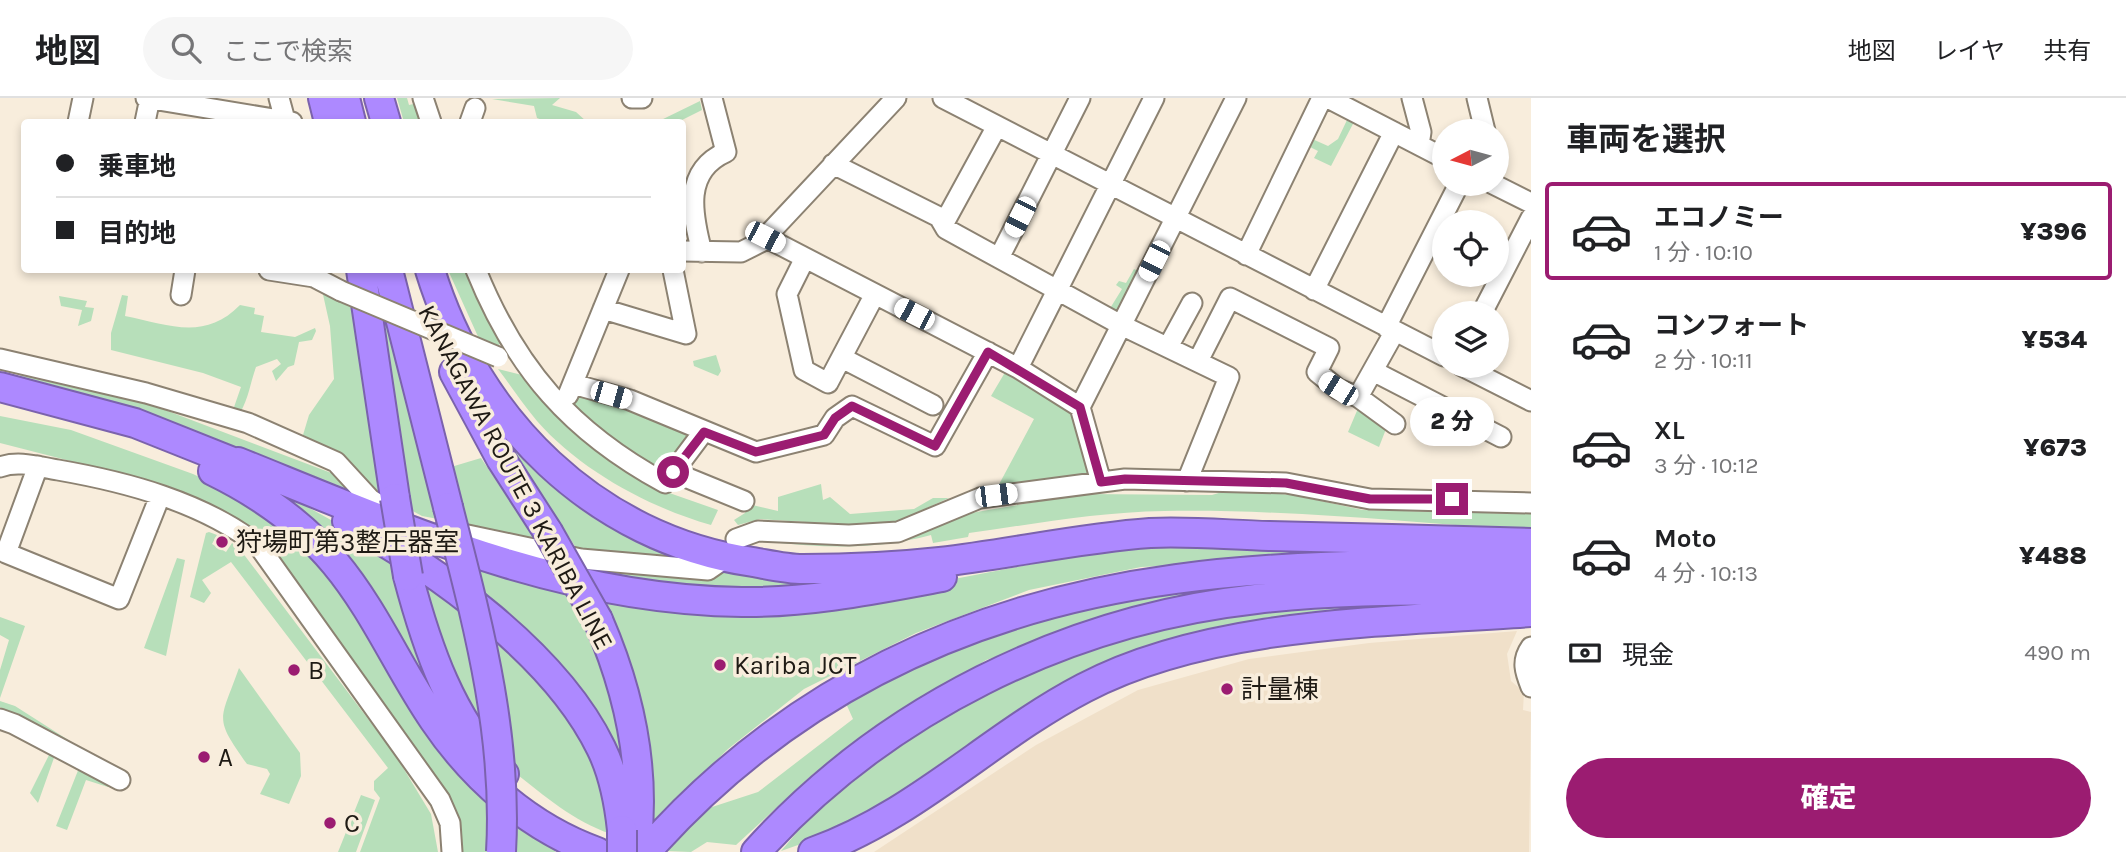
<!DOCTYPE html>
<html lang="ja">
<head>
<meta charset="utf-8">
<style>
	body { margin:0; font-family:Karla,"Noto Sans JP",sans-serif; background:#f6f6f6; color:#202124; height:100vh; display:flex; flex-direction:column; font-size:26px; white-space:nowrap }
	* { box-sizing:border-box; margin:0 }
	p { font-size:23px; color:#757577 }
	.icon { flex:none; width:38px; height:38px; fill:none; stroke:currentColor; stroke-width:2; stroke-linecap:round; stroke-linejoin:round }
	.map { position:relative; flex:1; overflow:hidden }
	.drawer { display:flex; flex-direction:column; background:#fff; width:595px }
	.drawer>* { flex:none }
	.banner { position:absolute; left:21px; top:21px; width:665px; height:154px; border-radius:7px; box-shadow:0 4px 10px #0003; display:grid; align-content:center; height:154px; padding:0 35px; background:#fff }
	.needle { width:46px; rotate:264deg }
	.fabs { position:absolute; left:1432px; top:21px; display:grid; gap:14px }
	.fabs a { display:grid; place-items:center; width:77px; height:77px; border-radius:50%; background:#fff; box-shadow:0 4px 10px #0003; font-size:35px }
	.end { position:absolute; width:32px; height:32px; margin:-16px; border:9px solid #9b1c71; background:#fff; box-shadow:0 0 0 4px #fff }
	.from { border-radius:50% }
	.bubble { position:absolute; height:49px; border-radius:24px; background:#fff; box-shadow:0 4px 10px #0003; font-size:23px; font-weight:800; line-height:49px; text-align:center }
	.car { position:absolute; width:21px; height:42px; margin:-21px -10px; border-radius:9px; box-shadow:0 0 5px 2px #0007; background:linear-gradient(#fff 24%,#345 0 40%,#fff 0 76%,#345 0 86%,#fff 0) }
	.banner b { display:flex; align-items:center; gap:24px; height:66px; font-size:26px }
	.banner b+b { border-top:2px solid #e0e0e0 }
	.banner i { width:18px; height:18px; background:#202124 }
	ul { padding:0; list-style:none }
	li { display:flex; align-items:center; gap:21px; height:98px; margin:0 14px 10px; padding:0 21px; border:4px solid transparent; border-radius:7px }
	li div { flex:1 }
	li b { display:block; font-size:26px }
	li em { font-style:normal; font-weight:800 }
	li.selected { border-color:#9b1c71 }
	li>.icon { width:63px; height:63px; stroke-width:1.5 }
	h2 { padding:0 35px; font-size:32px; line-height:84px }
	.pay { display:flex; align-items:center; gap:18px; height:77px; padding:0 35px; font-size:26px }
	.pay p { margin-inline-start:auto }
	.primary-button { display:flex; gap:14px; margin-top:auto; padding:14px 35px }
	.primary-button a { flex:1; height:80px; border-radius:42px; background:#9b1c71; color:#fff; font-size:28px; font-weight:800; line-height:80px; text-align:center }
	header { display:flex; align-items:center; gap:42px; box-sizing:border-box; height:98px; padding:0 35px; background:#fff; border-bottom:2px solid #e0e0e0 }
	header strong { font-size:33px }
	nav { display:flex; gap:38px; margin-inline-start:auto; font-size:24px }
	.search { width:490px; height:63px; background:#f6f6f6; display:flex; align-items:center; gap:18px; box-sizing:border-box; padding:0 24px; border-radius:38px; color:#757577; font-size:26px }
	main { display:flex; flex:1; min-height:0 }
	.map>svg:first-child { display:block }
</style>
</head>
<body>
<header>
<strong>地図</strong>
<div class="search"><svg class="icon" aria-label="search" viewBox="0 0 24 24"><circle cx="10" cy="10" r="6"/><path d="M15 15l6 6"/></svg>ここで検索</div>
<nav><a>地図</a><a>レイヤ</a><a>共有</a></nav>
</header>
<main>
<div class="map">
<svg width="1531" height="754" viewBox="0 0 1531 754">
	<rect width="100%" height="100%" fill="#f8eddc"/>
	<!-- built -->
	<path fill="#f0e0c9" d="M1517,533L1507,556L1511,583L1524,594L1523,612L1531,614L1529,754H874L1036,647L1138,592L1249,561L1369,545Z"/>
	<!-- green -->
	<path fill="#b7dfba" d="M397,0H407L409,7L418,5L425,24H404Z
		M560,0L552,7L576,14L587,24H547L537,20L534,8L492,1Z
		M700,3L702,12L678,24H657Z
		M1347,22L1354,24L1331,68L1314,60L1318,53L1306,47L1310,40L1328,48L1338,41Z
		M1134,171L1142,175L1124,214L1118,211L1115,216L1109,212L1122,191L1116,187L1119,183L1126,185Z
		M448,172H472L502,244L495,250L480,243Z
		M322,192L346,203L356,217L370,301L380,400L334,354L303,337L309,317L334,281L330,228Z
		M122,197L128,198L125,218C169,227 205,243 240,207L255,210L254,216L264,218L261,234L295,239L315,230L316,233L312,242L299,244L294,267L288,269L276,283L272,273L281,266L277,261L256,269C250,286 249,299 240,315L233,312L241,289L203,275L111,252V235Z
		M59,198L87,203L85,209L94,210L91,223L78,228L82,212L61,208Z
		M380,218L388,224L438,421L422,418L409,411Z
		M716,257L721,273L718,278L694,268L693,263Z
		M23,271L136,301L334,376L349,394L133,309L20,278Z
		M498,271L522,277L565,327L610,363L658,391L718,412L711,427C648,409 580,372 537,323C523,306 511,288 498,271Z
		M1007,271L1068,305L1094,381L996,392L1034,321L991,298Z
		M584,293L685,329L688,344L664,379L570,311L575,300Z
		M1359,308L1388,326L1379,349L1348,334Z
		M491,317L704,462L578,453Z
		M0,318L71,332L193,376L233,395L280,426L329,473L435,648L489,705L488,754H459L458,728L263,443L239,422L168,388L0,345Z
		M481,360L536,442L468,431L451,369Z
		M234,368L392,456C403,521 424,578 455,636L412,573Z
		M821,386L823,402L830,399L850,416L914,411L933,400H949L885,429L760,421L738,427L734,422L745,415L748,406L778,413V399Z
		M1229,392L1293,397L1363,412L1531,416V433C1409,424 1287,411 1164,413C1099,414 1034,426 969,435L968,439L933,445L931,437C875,452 827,450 770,444L807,443L1082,396L1212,397Z
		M209,434L217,437L212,446L226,454L232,445L239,450L396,658L431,716L438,754H360L380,700L374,692V683L388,670L231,464L202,482L211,495L204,505L190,499L206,435Z
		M1256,444L1410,457L1141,469L1029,492L916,535L804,591L728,651L650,727L599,496L839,503L1064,460L1153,448Z
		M177,460L185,462L166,558L144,550Z
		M476,466L567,491L612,593L623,661L615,663L485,509Z
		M584,467L731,468L836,485L780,490L690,491L591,479Z
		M1206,488L1207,496L1158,505L986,562L813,676L736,747L707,744L691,754L666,753L709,710L758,694L853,621L844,601L1011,526L1111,503Z
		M425,489L442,490L459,501L485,635L462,605Z
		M1521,504L1225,531L1106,565L1017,612L855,727L781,753C800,732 819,704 842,687C950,603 1084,537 1220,518C1319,504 1421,506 1521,504Z
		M0,519L25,528L0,600V572L9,542L0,537Z
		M496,536L544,580L584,640L607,697L611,736C573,723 545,698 514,674Z
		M239,570L300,655L301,678L289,706L260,696L270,676L267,671L247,666C213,618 220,624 239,570Z
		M0,603L15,608L73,645L72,648L0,609Z
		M50,655L55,657L38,705L30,695Z
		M79,670L110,686L108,689L86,682L67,732L56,728Z
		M361,697L375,702L356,754H338Z
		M516,721L556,752L555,754H513Z"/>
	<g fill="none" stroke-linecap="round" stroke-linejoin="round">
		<defs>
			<path id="minor" d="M146,0L292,24
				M279,0L285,22
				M423,0L431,24
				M632,0H642
				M943,0L1444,258
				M1328,0L1444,60
				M1412,0L1421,34L1419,47
				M1477,0L1485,33
				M78,24L83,0
				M145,24L150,0
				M470,24L475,10
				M833,66L939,119L946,131L1121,227L1229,279L1187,383
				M1493,86L1531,105
				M944,125L997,28
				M765,139L1018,270L1080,309L1101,384
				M682,153L741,154L761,144L896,0
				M702,154C692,116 683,73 726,54L712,0
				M1246,157L1322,0
				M805,160L787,196L804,272L828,285L875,196
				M999,160L1080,0
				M269,172L314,179L341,193
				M476,172C516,271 571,334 665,385L704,333
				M1314,192L1394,34
				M181,197L185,172
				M603,211L686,236L673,172
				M1482,215L1531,120
				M1386,229L1459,86
				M1395,233L1358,299L1395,326
				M1168,249L1192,205
				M842,260L933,307
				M0,261L146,295L248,325L336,364L370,401L396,417
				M1198,263L1230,200L1329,250L1317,274L1338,291L1358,299
				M1462,268L1531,303
				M1018,270L1154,0
				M1373,273L1501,339
				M573,286L630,302L756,354L824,337L835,320L852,308L935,348L988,254
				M568,297L619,172
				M1080,309L1236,0
				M38,368L6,455L119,501L160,398
				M0,369C19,362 39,369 58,372C127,384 202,404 258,447L440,702L450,725L452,754
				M673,374L744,403
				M444,432L581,461L708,472L721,463
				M736,441L758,433L849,437L898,434L980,400L1125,381L1286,385L1370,401L1531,405
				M1531,549C1521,563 1525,574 1531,589
				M0,621L14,626L120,682"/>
			<path id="highway" d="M323,0L329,24
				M345,0L351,24
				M379,0L386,24
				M361,172L395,400
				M388,172L448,409
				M430,172C476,322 595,441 753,464C770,467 787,471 803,471C848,471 895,469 940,464C1010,456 1080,440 1150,435C1190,433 1230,437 1269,438C1356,440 1444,442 1531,445
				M454,274L501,361L548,434
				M0,289L135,325L253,372
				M238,364C402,430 561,502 742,504C809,505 877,491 942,479
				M213,373C260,396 301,424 335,465C375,513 399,571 434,622C474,681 530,730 597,754
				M347,423C437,471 556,557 601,650C614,676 619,704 622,732
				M408,478C427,550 451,621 504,676
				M598,522C628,591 645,665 637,741
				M646,754C786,595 968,509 1176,481C1293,465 1413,467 1531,466
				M756,754C884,612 1066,522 1256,501C1347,490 1439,493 1531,492
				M813,754C915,718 990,639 1084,590C1211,523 1390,524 1531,514"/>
		</defs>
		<!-- minor casing -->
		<use href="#minor" stroke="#8c8272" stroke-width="23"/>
		<!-- highway casing -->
		<use href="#highway" stroke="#7b62ad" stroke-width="32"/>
		<!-- minor -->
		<use href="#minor" stroke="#fff" stroke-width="19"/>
		<!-- highway -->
		<use href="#highway" stroke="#ad89ff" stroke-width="28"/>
		<defs>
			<path id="minor-bridge" d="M341,193L498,259"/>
			<path id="highway-bridge" d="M395,400L408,478
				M448,409C477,523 508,635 501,754
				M548,434L598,522
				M622,754V732"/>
		</defs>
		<!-- minor-bridge casing -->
		<use href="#minor-bridge" stroke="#8c8272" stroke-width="23" stroke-linecap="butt"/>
		<!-- highway-bridge casing -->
		<use href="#highway-bridge" stroke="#7b62ad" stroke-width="32" stroke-linecap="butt"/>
		<!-- minor-bridge -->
		<use href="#minor-bridge" stroke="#fff" stroke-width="19"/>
		<!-- highway-bridge -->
		<use href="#highway-bridge" stroke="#ad89ff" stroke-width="28"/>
	</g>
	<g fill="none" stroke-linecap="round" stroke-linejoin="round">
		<!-- route -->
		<path stroke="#9b1c71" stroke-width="9" d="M673,374L704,334L756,354L824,337L835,320L852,308L935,348L988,254L1080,309L1101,384L1125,381L1286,385L1370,401H1452"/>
	</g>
	<!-- markers -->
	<g fill="#9b1c71" stroke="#f8eddc" stroke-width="2.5">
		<circle cx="222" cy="444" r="7"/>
		<circle cx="720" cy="567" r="7"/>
		<circle cx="294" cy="572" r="7"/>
		<circle cx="1227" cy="591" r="7"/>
		<circle cx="204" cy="659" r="7"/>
		<circle cx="330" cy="725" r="7"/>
	</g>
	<g text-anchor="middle" stroke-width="7" stroke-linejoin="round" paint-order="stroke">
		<!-- street labels -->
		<g font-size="26" fill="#1e1a14" stroke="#f8eddc">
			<text transform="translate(516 379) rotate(62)" y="9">KANAGAWA ROUTE 3 KARIBA LINE</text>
		</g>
		<!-- poi labels -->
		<g font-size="26" fill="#1e1a14" stroke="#f8eddc" text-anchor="start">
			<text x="236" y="453">狩場町第3整圧器室</text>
			<text x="734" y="576">Kariba JCT</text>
			<text x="308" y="581">B</text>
			<text x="1241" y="600">計量棟</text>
			<text x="218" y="668">A</text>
			<text x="344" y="734">C</text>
		</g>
	</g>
</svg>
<div class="fabs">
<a><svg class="needle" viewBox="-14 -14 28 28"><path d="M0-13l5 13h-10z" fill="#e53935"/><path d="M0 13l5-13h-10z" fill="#757577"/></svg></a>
<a><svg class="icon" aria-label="locate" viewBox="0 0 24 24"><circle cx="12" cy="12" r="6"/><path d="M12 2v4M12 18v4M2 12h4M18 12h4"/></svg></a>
<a><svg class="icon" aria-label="layers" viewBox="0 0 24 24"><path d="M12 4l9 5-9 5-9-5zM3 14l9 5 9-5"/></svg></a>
</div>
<i class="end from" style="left:673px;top:374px"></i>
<i class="end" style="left:1452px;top:401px"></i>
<div class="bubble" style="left:1410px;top:299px;width:84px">2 分</div>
<i class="car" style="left:1020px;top:119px;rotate:207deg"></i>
<i class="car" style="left:765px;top:139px;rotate:117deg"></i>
<i class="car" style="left:1154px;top:163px;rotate:207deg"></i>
<i class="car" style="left:914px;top:216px;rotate:297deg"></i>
<i class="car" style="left:1338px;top:291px;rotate:302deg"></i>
<i class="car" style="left:611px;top:297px;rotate:106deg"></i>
<i class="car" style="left:996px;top:397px;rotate:83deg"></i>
<div class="banner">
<b><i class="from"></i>乗車地</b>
<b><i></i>目的地</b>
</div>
</div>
<section class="drawer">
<h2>車両を選択</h2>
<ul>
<li class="selected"><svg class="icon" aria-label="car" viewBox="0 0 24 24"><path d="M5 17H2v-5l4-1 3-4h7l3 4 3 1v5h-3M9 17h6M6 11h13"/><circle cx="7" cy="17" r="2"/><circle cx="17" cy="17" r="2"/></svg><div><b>エコノミー</b><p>1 分 · 10:10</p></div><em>¥396</em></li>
<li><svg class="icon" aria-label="car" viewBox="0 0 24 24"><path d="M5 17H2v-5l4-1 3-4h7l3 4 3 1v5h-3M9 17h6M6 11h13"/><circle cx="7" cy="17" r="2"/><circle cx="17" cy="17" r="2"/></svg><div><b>コンフォート</b><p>2 分 · 10:11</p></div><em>¥534</em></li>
<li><svg class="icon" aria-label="car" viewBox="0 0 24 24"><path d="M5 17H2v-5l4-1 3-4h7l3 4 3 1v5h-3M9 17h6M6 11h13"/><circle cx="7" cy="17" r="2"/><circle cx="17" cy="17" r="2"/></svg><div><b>XL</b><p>3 分 · 10:12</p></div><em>¥673</em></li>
<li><svg class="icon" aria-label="car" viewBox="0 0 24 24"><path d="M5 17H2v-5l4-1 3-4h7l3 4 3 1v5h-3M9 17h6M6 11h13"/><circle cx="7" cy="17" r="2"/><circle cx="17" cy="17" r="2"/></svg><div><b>Moto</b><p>4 分 · 10:13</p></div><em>¥488</em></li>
</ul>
<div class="pay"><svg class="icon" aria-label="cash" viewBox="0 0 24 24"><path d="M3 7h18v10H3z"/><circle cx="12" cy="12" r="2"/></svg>現金<p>490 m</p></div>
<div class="primary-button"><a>確定</a></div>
</section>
</main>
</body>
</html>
